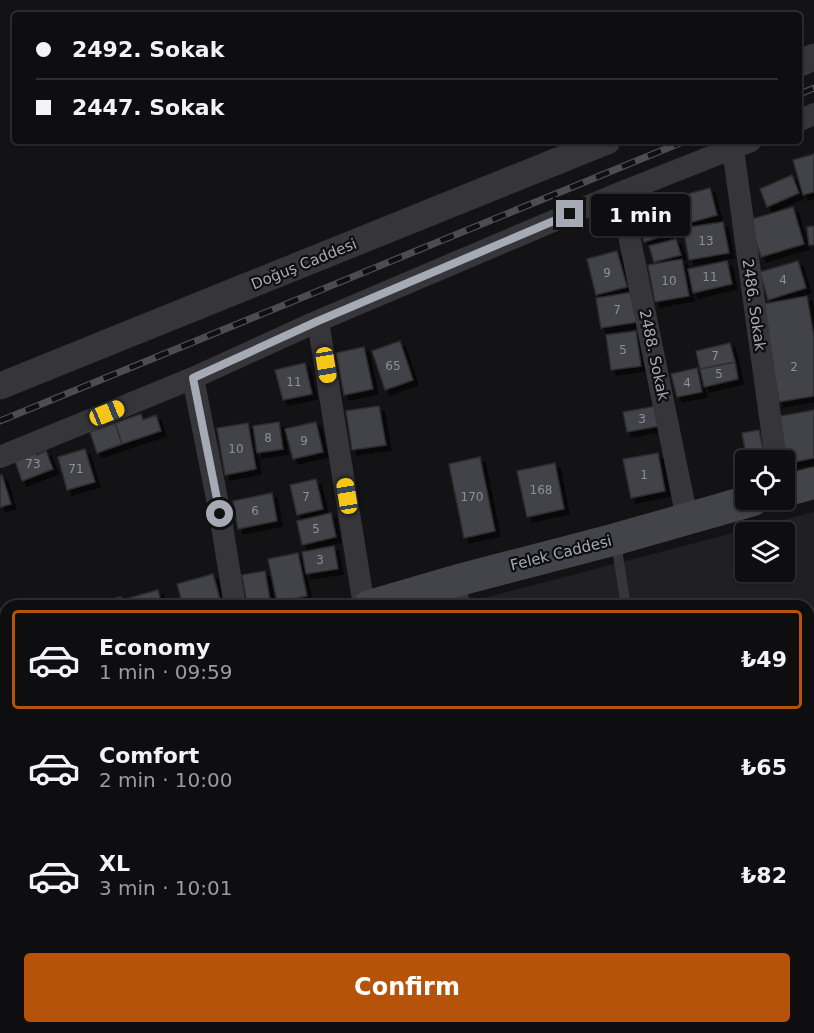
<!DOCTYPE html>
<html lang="en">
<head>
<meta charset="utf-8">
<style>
	body { margin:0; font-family:"DejaVu Sans",sans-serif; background:#1c1c1e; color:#f1f3f6; height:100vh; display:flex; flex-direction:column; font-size:22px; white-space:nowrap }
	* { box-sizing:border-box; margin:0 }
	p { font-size:20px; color:#9b9c9f }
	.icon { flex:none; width:33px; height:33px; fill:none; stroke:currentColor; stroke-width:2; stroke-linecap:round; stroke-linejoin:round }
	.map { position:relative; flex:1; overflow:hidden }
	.side { position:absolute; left:0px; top:600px; width:814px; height:434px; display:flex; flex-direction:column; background:#0e0e10; border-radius:18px 18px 0 0; box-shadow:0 2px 4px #0004,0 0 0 2px #2e2e30 }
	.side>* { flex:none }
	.guide { position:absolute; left:12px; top:12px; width:790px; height:132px; border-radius:6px; box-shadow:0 2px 4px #0004,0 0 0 2px #2e2e30; display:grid; align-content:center; height:132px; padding:0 24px; background:#0e0e10 }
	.buttons { position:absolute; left:735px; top:450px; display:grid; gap:12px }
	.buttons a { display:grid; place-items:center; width:60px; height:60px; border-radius:6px; background:#0e0e10; box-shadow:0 2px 4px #0004,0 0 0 2px #2e2e30; font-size:30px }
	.end { position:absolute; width:27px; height:27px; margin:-14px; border:8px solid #a6aab4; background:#111; box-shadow:0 0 0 3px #111 }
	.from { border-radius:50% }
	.bubble { position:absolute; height:42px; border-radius:6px; background:#0e0e10; box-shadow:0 2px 4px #0004,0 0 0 2px #2e2e30; font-size:20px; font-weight:700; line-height:42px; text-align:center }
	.car { position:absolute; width:18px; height:36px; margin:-18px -9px; border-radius:8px; box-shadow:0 0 4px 2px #0007; background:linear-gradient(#f5c518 24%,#345 0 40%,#f5c518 0 76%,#345 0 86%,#f5c518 0) }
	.guide b { display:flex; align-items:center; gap:21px; height:57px; font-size:22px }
	.guide b+b { border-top:2px solid #2e2e30 }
	.guide i { width:15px; height:15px; background:#f1f3f6 }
	ul { padding:10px 0 0; list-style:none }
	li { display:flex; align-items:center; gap:18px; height:99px; margin:0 12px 9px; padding:0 12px; border:3px solid transparent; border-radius:6px }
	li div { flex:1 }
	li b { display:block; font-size:22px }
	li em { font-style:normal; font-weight:700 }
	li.active { border-color:#b45309 }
	li>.icon { width:54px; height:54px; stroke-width:1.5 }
	.action { display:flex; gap:12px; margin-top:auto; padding:12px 24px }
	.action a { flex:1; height:69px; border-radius:6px; background:#b45309; color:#fff; font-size:24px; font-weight:700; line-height:69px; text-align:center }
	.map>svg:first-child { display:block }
</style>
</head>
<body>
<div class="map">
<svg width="814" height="1033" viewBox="0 0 814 1033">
	<defs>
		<filter id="shadow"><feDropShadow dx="5" dy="5" stdDeviation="0" flood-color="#0009"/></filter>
	</defs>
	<rect width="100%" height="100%" fill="#131315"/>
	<!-- built -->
	<path fill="#202022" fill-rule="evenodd" d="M814,512V962L809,963L808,606H477L476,600ZM746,532H784V572H746Z
		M545,1028H625L609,1033H545Z"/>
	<!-- green -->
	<path fill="#202721" d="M814,1011V1033H748L764,1028H808L809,1013Z"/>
	<!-- building -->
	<path fill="#434348" stroke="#2e2e31" stroke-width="1.5" filter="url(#shadow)" d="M814,154V192L803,195L793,160Z
		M792,175L799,193L767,207L760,189Z
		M710,188L717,215L685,224L677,197Z
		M671,194L678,212L663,217L657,199Z
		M793,207L804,244L761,257L749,220Z
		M672,214L678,231L644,242L638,225Z
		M723,222L729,253L689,260L683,228Z
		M814,226V245H809L807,227Z
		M676,239L681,255L654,262L649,246Z
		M617,251L627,287L596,295L587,259Z
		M682,259L689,296L655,302L648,265Z
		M727,261L732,284L693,293L688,269Z
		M798,261L806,288L768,300L760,272Z
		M633,292L638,322L601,328L596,298Z
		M807,296L814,338V396L779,402L763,304Z
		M636,331L641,366L611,370L606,335Z
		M400,341L413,380L385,390L372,351Z
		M730,343L735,362L700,369L696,351Z
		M364,347L373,389L344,395L336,353Z
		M735,362L738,379L704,387L700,369Z
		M305,363L312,394L283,400L275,370Z
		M697,368L702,392L677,397L671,374Z
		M379,406L386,445L352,450L346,411Z
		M656,406L660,426L627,432L623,412Z
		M814,410V458L785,464L776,417Z
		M141,414L143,420L156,415L161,431L122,444L115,423Z
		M279,422L283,449L257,453L253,426Z
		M316,422L323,452L293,459L285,429Z
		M115,423L122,444L97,453L90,432Z
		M248,423L256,469L225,475L217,428Z
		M759,430L765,460H747L742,433Z
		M85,449L95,482L67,490L58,457Z
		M34,450L37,455L46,451L53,469L22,481L14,458Z
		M658,453L665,491L631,498L623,459Z
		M480,457L495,531L464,538L449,464Z
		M555,463L564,509L527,517L517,471Z
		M0,475H2L11,504L0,507Z
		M316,479L323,509L297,515L290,485Z
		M272,493L277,521L238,529L233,501Z
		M331,513L336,537L302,545L297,521Z
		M334,546L338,569L306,574L302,552Z
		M298,553L307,596L277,602L268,559Z
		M265,571L270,600L247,604L242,575Z
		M213,574L221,603L211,606H183L177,584Z
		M158,590L162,606H131L129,598Z
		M121,597L123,606H96V603Z
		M808,708H814V772L808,773Z
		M6,961V1002L1,1003L0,963Z
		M57,1028H111L90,1033H58Z"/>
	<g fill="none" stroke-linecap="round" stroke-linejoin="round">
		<!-- service -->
		<path stroke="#35353a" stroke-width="10" d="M616,543L626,606
			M793,1033L814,1026"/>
		<!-- minor -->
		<path stroke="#35353a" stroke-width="22" d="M800,120L814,114
			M733,149L776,460
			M612,196L628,231L687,518
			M318,321L364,606
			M193,378L220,514L235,606
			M0,457L193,378L318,321L612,196L751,141
			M455,581L459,606
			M0,841L6,873
			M812,990L814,989
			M528,1028L529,1033"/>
		<!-- tertiary -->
		<path stroke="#35353a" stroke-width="27" d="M800,63L814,57
			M0,386L607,141"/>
		<!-- secondary -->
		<path stroke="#43444a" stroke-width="32" d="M784,491L814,483
			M369,606L455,581L616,539L753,500
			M0,703L6,701"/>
		<defs>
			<path id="rail" d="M800,94L814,88
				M0,421L685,141"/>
		</defs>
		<!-- rail casing -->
		<use href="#rail" stroke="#4c4d53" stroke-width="7"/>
		<!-- rail -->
		<use href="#rail" stroke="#0f0e10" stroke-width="4.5" stroke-dasharray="14" stroke-linecap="butt"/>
	</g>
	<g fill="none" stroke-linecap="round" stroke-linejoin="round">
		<!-- route -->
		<path stroke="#a6aab4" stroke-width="8" d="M220,514L193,378L318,321L570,214"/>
	</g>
	<g text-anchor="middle" stroke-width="4.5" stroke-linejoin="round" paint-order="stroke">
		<!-- number labels -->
		<g font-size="12" fill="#8d9099">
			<text x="706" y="245">13</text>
			<text x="607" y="277">9</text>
			<text x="710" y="281">11</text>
			<text x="783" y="284">4</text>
			<text x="669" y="285">10</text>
			<text x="617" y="314">7</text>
			<text x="623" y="354">5</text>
			<text x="715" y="360">7</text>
			<text x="393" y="370">65</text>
			<text x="794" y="371">2</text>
			<text x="719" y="378">5</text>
			<text x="294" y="386">11</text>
			<text x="687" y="387">4</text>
			<text x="642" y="423">3</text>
			<text x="268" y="442">8</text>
			<text x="304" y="445">9</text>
			<text x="236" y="453">10</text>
			<text x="33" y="468">73</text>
			<text x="76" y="473">71</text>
			<text x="644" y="479">1</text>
			<text x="541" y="494">168</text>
			<text x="306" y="501">7</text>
			<text x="472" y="501">170</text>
			<text x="255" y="515">6</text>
			<text x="316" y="533">5</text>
			<text x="320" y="564">3</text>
		</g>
		<!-- street labels -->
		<g font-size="15" fill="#a6aab4" stroke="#0f0e10">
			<text transform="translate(304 264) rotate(-22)" y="5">Doğuş Caddesi</text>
			<text transform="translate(754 305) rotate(82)" y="5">2486. Sokak</text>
			<text transform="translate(654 355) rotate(78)" y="5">2488. Sokak</text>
			<text transform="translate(561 553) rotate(-14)" y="5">Felek Caddesi</text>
		</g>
	</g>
</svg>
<div class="buttons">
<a><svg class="icon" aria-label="locate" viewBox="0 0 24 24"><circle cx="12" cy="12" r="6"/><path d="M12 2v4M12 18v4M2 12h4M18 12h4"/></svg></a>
<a><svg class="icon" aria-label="layers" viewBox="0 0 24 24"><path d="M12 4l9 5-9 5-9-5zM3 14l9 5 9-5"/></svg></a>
</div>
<i class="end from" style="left:220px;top:514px"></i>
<i class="end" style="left:570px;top:214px"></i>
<div class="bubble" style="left:591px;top:194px;width:99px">1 min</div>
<i class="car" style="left:326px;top:365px;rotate:171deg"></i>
<i class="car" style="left:107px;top:413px;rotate:68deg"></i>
<i class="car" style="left:347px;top:496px;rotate:351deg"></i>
<div class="guide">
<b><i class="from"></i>2492. Sokak</b>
<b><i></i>2447. Sokak</b>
</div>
<section class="side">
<ul>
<li class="active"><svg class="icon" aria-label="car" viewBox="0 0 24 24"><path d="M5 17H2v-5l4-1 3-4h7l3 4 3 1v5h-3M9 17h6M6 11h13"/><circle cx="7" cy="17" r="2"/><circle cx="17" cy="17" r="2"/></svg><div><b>Economy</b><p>1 min · 09:59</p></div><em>₺49</em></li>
<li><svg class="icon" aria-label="car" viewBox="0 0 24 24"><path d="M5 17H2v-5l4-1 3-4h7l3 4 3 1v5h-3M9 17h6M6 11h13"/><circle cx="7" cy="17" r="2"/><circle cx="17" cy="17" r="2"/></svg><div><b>Comfort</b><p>2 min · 10:00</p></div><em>₺65</em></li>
<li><svg class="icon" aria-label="car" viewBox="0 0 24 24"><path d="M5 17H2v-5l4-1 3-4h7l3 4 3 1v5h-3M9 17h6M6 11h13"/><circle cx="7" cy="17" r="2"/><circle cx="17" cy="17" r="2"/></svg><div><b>XL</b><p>3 min · 10:01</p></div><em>₺82</em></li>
</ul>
<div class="action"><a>Confirm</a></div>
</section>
</div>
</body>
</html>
